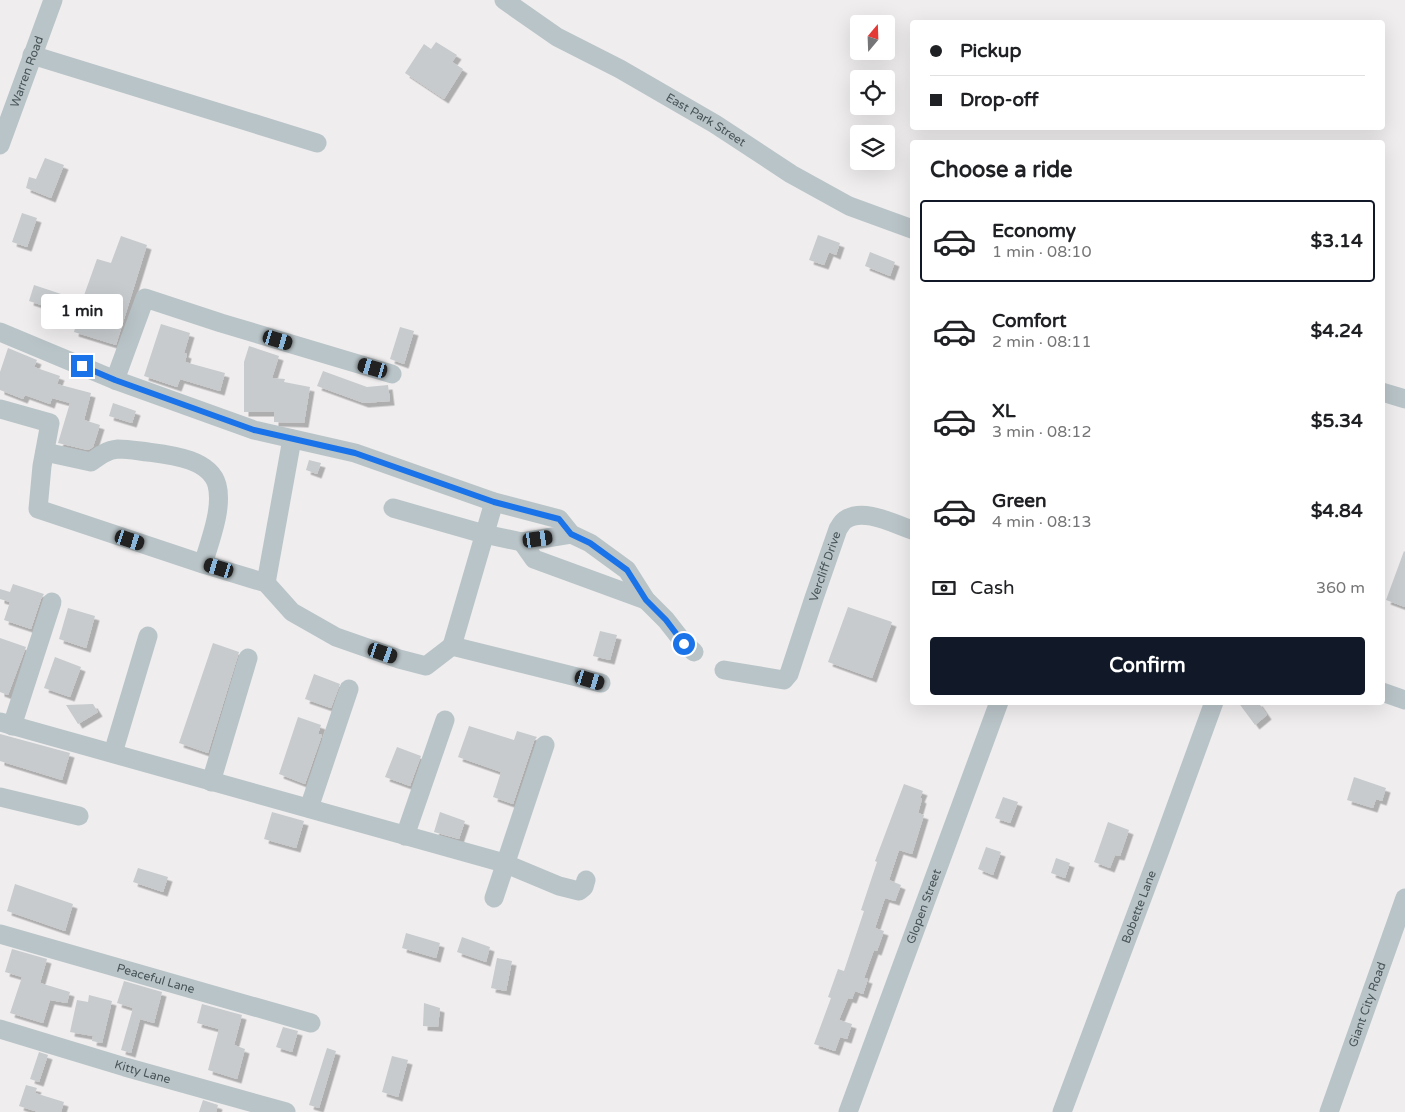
<!DOCTYPE html>
<html lang="en">
<head>
<meta charset="utf-8">
<style>
	body { margin:0; font-family:"Varela Round",sans-serif; background:#f2f2f2; color:#202124; height:100vh; display:flex; flex-direction:column; font-size:19px; white-space:nowrap }
	* { box-sizing:border-box; margin:0 }
	p { font-size:16px; color:#757577 }
	.icon { flex:none; width:28px; height:28px; fill:none; stroke:currentColor; stroke-width:2; stroke-linecap:round; stroke-linejoin:round }
	.map { position:relative; flex:1; overflow:hidden }
	.side { position:absolute; left:910px; top:140px; width:475px; height:565px; display:flex; flex-direction:column; background:#fff; border-radius:5px; box-shadow:0 5px 20px #0002 }
	.side>* { flex:none }
	.top-card { position:absolute; left:910px; top:20px; width:475px; height:110px; border-radius:5px; box-shadow:0 5px 20px #0002; display:grid; align-content:center; height:110px; padding:0 20px; background:#fff }
	.needle { width:32px; rotate:19deg }
	.fabs { position:absolute; left:850px; top:15px; display:grid; gap:10px }
	.fabs a { display:grid; place-items:center; width:45px; height:45px; border-radius:5px; background:#fff; box-shadow:0 5px 20px #0002; font-size:25px }
	.end { position:absolute; width:22px; height:22px; margin:-11px; border:6px solid #1a73e8; background:#fff; box-shadow:0 0 0 2px #fff }
	.from { border-radius:50% }
	.bubble { position:absolute; height:35px; border-radius:5px; background:#fff; box-shadow:0 5px 20px #0002; font-size:16px; font-weight:800; line-height:35px; text-align:center }
	.car { position:absolute; width:15px; height:30px; margin:-15px -8px; border-radius:6px; box-shadow:0 0 4px 1px #0007; background:linear-gradient(#222 24%,#8ab4d8 0 40%,#222 0 76%,#8ab4d8 0 86%,#222 0) }
	.top-card b { display:flex; align-items:center; gap:18px; height:48px; font-size:19px }
	.top-card b+b { border-top:1px solid #e0e0e0 }
	.top-card i { width:12px; height:12px; background:#202124 }
	ul { padding:0; list-style:none }
	li { display:flex; align-items:center; gap:15px; height:82px; margin:0 10px 8px; padding:0 10px; border:2px solid transparent; border-radius:5px }
	li div { flex:1 }
	li b { display:block; font-size:19px }
	li em { font-style:normal; font-weight:800 }
	li.on { border-color:#111827 }
	li>.icon { width:45px; height:45px; stroke-width:1.5 }
	h2 { padding:0 20px; font-size:22px; line-height:60px }
	.pay { display:flex; align-items:center; gap:12px; height:55px; padding:0 20px; font-size:19px }
	.pay p { margin-inline-start:auto }
	.button { display:flex; gap:10px; margin-top:auto; padding:10px 20px }
	.button a { flex:1; height:58px; border-radius:5px; background:#111827; color:#fff; font-size:20px; font-weight:800; line-height:58px; text-align:center }
	.map>svg:first-child { display:block }
</style>
</head>
<body>
<div class="map">
<svg width="1405" height="1112" viewBox="0 0 1405 1112">
	<defs>
		<filter id="shadow"><feDropShadow dx="4.5" dy="4.5" stdDeviation="0" flood-color="#0004"/></filter>
	</defs>
	<rect width="100%" height="100%" fill="#efeded"/>
	<!-- building -->
	<path fill="#c7cbce" filter="url(#shadow)" d="M436,42L457,55L452,62L463,69L444,99L405,73L424,44L431,49Z
		M45,158L64,165L51,198L26,188L29,177L36,179Z
		M22,213L37,218L27,247L12,242Z
		M818,235L840,243L836,255L829,252L824,265L809,260Z
		M121,236L147,245L116,345L74,332L78,317L29,301L34,285L82,301L97,259L111,263Z
		M870,252L895,262L890,276L865,266Z
		M161,324L190,333L184,353L187,354L185,362L225,373L220,391L180,379L177,387L144,376Z
		M400,327L414,331L404,364L390,359Z
		M249,346L279,356L272,378L285,379L284,382L310,387L304,423L274,422V412H244V362Z
		M8,348L37,360L34,367L60,376L57,384L91,393L84,420L100,425L93,447L88,450L58,443L70,403L52,398L50,404L25,395L23,399L0,390V372Z
		M323,371L367,387L388,385L390,401L364,403L317,386Z
		M113,403L136,411L132,423L109,416Z
		M309,460L321,463L317,474L306,470Z
		M1404,551L1405,552V607L1386,600Z
		M13,584L44,594L41,599L31,629L4,620L10,602L0,599V589L10,592Z
		M848,607L892,622L872,678L828,662Z
		M68,608L95,616L86,648L59,639Z
		M600,631L617,635L610,660L593,656Z
		M0,638L26,647L8,695L0,692Z
		M213,643L239,652L208,753L179,743Z
		M55,657L81,667L70,697L44,688Z
		M314,674L340,684L331,708L305,699Z
		M1238,702H1258L1267,715L1255,725Z
		M93,704L98,712L78,724L66,705Z
		M298,717L321,725L318,734L322,735L305,784L279,774Z
		M469,726L514,740L517,731L537,737L534,741L513,804L493,797L501,772L458,757Z
		M0,734L70,753L62,780L0,761Z
		M397,747L421,756L410,786L385,777Z
		M1354,777L1386,788L1382,801L1376,799L1373,808L1347,800Z
		M904,784L923,791L920,798L922,799L918,813L924,815L912,854L899,850L889,880L901,885L895,901L885,898L875,928L884,931L877,951L874,950L864,978L868,979L863,994L855,991L852,999L848,998L839,1020L852,1024L847,1039L840,1037L835,1051L814,1044L831,998L828,997L838,969L844,971L864,911L861,910L877,862L875,861Z
		M1003,797L1018,802L1010,823L995,818Z
		M272,812L304,821L296,848L264,839Z
		M440,812L465,821L459,839L434,832Z
		M1108,822L1129,830L1120,856L1115,855L1110,868L1094,862Z
		M986,847L1001,852L993,875L978,869Z
		M1056,858L1070,863L1065,878L1051,873Z
		M138,868L168,877L163,892L133,882Z
		M15,884L73,904L65,931L7,911Z
		M406,933L440,943L436,958L402,948Z
		M462,937L490,947L486,962L457,952Z
		M12,949L47,959L40,983L70,992L67,1003L50,1000L43,1023L10,1013L22,977L5,972Z
		M497,958L512,961L506,991L491,988Z
		M124,981L162,992L154,1023L140,1019L131,1053L121,1050L133,1008L117,1003Z
		M89,995L112,1001L102,1043L92,1041L93,1036L70,1032L77,1000L88,1002Z
		M424,1003L440,1008L438,1027L423,1026Z
		M202,1004L242,1015L234,1045L245,1049L237,1079L208,1070L219,1029L197,1023Z
		M283,1027L298,1031L292,1052L276,1047Z
		M327,1048L336,1051L319,1108L309,1105Z
		M39,1052L48,1055L39,1082L30,1079Z
		M392,1056L408,1060L398,1097L382,1092Z
		M26,1085L37,1088L35,1093L64,1102L61,1112H38L19,1106Z
		M203,1100L218,1105L216,1112H199Z"/>
	<g fill="none" stroke-linecap="round" stroke-linejoin="round">
		<!-- minor -->
		<g stroke="#b9c4c8" stroke-width="19">
			<path id="s1" d="M504,0L557,37L620,69L715,124L791,174L849,206L912,229"/>
			<path d="M32,55L317,143"/>
			<path id="s2" d="M0,145L53,0"/>
			<path d="M0,332L115,380L254,430L355,453L494,502L559,519L571,534L590,543L627,570L646,600L666,620L684,643L694,652"/>
			<path d="M115,380L145,298L221,323L392,374"/>
			<path d="M1382,392L1405,399"/>
			<path d="M0,409L50,423L42,466L38,509L203,564L266,583L292,612L336,637L399,659L426,666L452,646L601,683"/>
			<path d="M45,452L91,462C99,456 107,450 118,449C128,449 139,451 148,452C171,455 210,459 217,485C223,508 210,541 203,564"/>
			<path d="M393,508L484,534L522,542L571,534"/>
			<path d="M522,542L534,559L646,600"/>
			<path d="M266,583L292,439"/>
			<path d="M452,646L494,502"/>
			<path id="s3" d="M724,670L784,680L789,674L814,598L838,529C840,526 842,522 845,520C863,507 894,524 912,530"/>
			<path d="M1382,692L1405,700"/>
			<path d="M0,722L504,863L559,886L579,891L584,887L586,880"/>
			<path d="M12,726L52,602"/>
			<path d="M113,753L148,636"/>
			<path d="M211,782L248,658"/>
			<path d="M0,797L79,816"/>
			<path d="M309,808L349,689"/>
			<path d="M405,836L445,720"/>
			<path d="M494,898L545,745"/>
			<path id="s4" d="M0,934L311,1023"/>
			<path id="s5" d="M0,1029L125,1067L286,1112"/>
			<path id="s6" d="M848,1112L999,702"/>
			<path id="s7" d="M1062,1112L1159,853L1214,702"/>
			<path id="s8" d="M1329,1112L1405,898"/>
		</g>
	</g>
	<g fill="none" stroke-linecap="round" stroke-linejoin="round">
		<!-- route -->
		<path stroke="#1a73e8" stroke-width="6" d="M82,366L115,380L254,430L355,453L494,502L559,519L571,534L590,543L627,570L646,600L666,620L684,644"/>
	</g>
	<g text-anchor="middle" stroke-width="4" stroke-linejoin="round" paint-order="stroke">
		<!-- street labels -->
		<g font-size="12" fill="#475458" stroke="#fff">
			<text dy="4" stroke="none"><textPath href="#s2" startOffset="78">Warren Road</textPath></text>
			<text dy="4" stroke="none"><textPath href="#s1" startOffset="235">East Park Street</textPath></text>
			<text dy="4" stroke="none"><textPath href="#s3" startOffset="182">Vercliff Drive</textPath></text>
			<text dy="4" stroke="none"><textPath href="#s6" startOffset="219">Glopen Street</textPath></text>
			<text dy="4" stroke="none"><textPath href="#s7" startOffset="219">Bobette Lane</textPath></text>
			<text dy="4" stroke="none"><textPath href="#s4" startOffset="162">Peaceful Lane</textPath></text>
			<text dy="4" stroke="none"><textPath href="#s8" startOffset="114">Giant City Road</textPath></text>
			<text dy="4" stroke="none"><textPath href="#s5" startOffset="149">Kitty Lane</textPath></text>
		</g>
	</g>
</svg>
<div class="fabs">
<a><svg class="needle" viewBox="-14 -14 28 28"><path d="M0-13l5 13h-10z" fill="#e53935"/><path d="M0 13l5-13h-10z" fill="#757577"/></svg></a>
<a><svg class="icon" aria-label="locate" viewBox="0 0 24 24"><circle cx="12" cy="12" r="6"/><path d="M12 2v4M12 18v4M2 12h4M18 12h4"/></svg></a>
<a><svg class="icon" aria-label="layers" viewBox="0 0 24 24"><path d="M12 4l9 5-9 5-9-5zM3 14l9 5 9-5"/></svg></a>
</div>
<i class="end from" style="left:684px;top:644px"></i>
<i class="end" style="left:82px;top:366px"></i>
<div class="bubble" style="left:41px;top:294px;width:82px">1 min</div>
<i class="car" style="left:278px;top:340px;rotate:107deg"></i>
<i class="car" style="left:373px;top:368px;rotate:286deg"></i>
<i class="car" style="left:538px;top:539px;rotate:82deg"></i>
<i class="car" style="left:130px;top:540px;rotate:108deg"></i>
<i class="car" style="left:219px;top:568px;rotate:287deg"></i>
<i class="car" style="left:383px;top:653px;rotate:109deg"></i>
<i class="car" style="left:590px;top:680px;rotate:107deg"></i>
<div class="top-card">
<b><i class="from"></i>Pickup</b>
<b><i></i>Drop-off</b>
</div>
<section class="side">
<h2>Choose a ride</h2>
<ul>
<li class="on"><svg class="icon" aria-label="car" viewBox="0 0 24 24"><path d="M5 17H2v-5l4-1 3-4h7l3 4 3 1v5h-3M9 17h6M6 11h13"/><circle cx="7" cy="17" r="2"/><circle cx="17" cy="17" r="2"/></svg><div><b>Economy</b><p>1 min · 08:10</p></div><em>$3.14</em></li>
<li><svg class="icon" aria-label="car" viewBox="0 0 24 24"><path d="M5 17H2v-5l4-1 3-4h7l3 4 3 1v5h-3M9 17h6M6 11h13"/><circle cx="7" cy="17" r="2"/><circle cx="17" cy="17" r="2"/></svg><div><b>Comfort</b><p>2 min · 08:11</p></div><em>$4.24</em></li>
<li><svg class="icon" aria-label="car" viewBox="0 0 24 24"><path d="M5 17H2v-5l4-1 3-4h7l3 4 3 1v5h-3M9 17h6M6 11h13"/><circle cx="7" cy="17" r="2"/><circle cx="17" cy="17" r="2"/></svg><div><b>XL</b><p>3 min · 08:12</p></div><em>$5.34</em></li>
<li><svg class="icon" aria-label="car" viewBox="0 0 24 24"><path d="M5 17H2v-5l4-1 3-4h7l3 4 3 1v5h-3M9 17h6M6 11h13"/><circle cx="7" cy="17" r="2"/><circle cx="17" cy="17" r="2"/></svg><div><b>Green</b><p>4 min · 08:13</p></div><em>$4.84</em></li>
</ul>
<div class="pay"><svg class="icon" aria-label="cash" viewBox="0 0 24 24"><path d="M3 7h18v10H3z"/><circle cx="12" cy="12" r="2"/></svg>Cash<p>360 m</p></div>
<div class="button"><a>Confirm</a></div>
</section>
</div>
</body>
</html>
